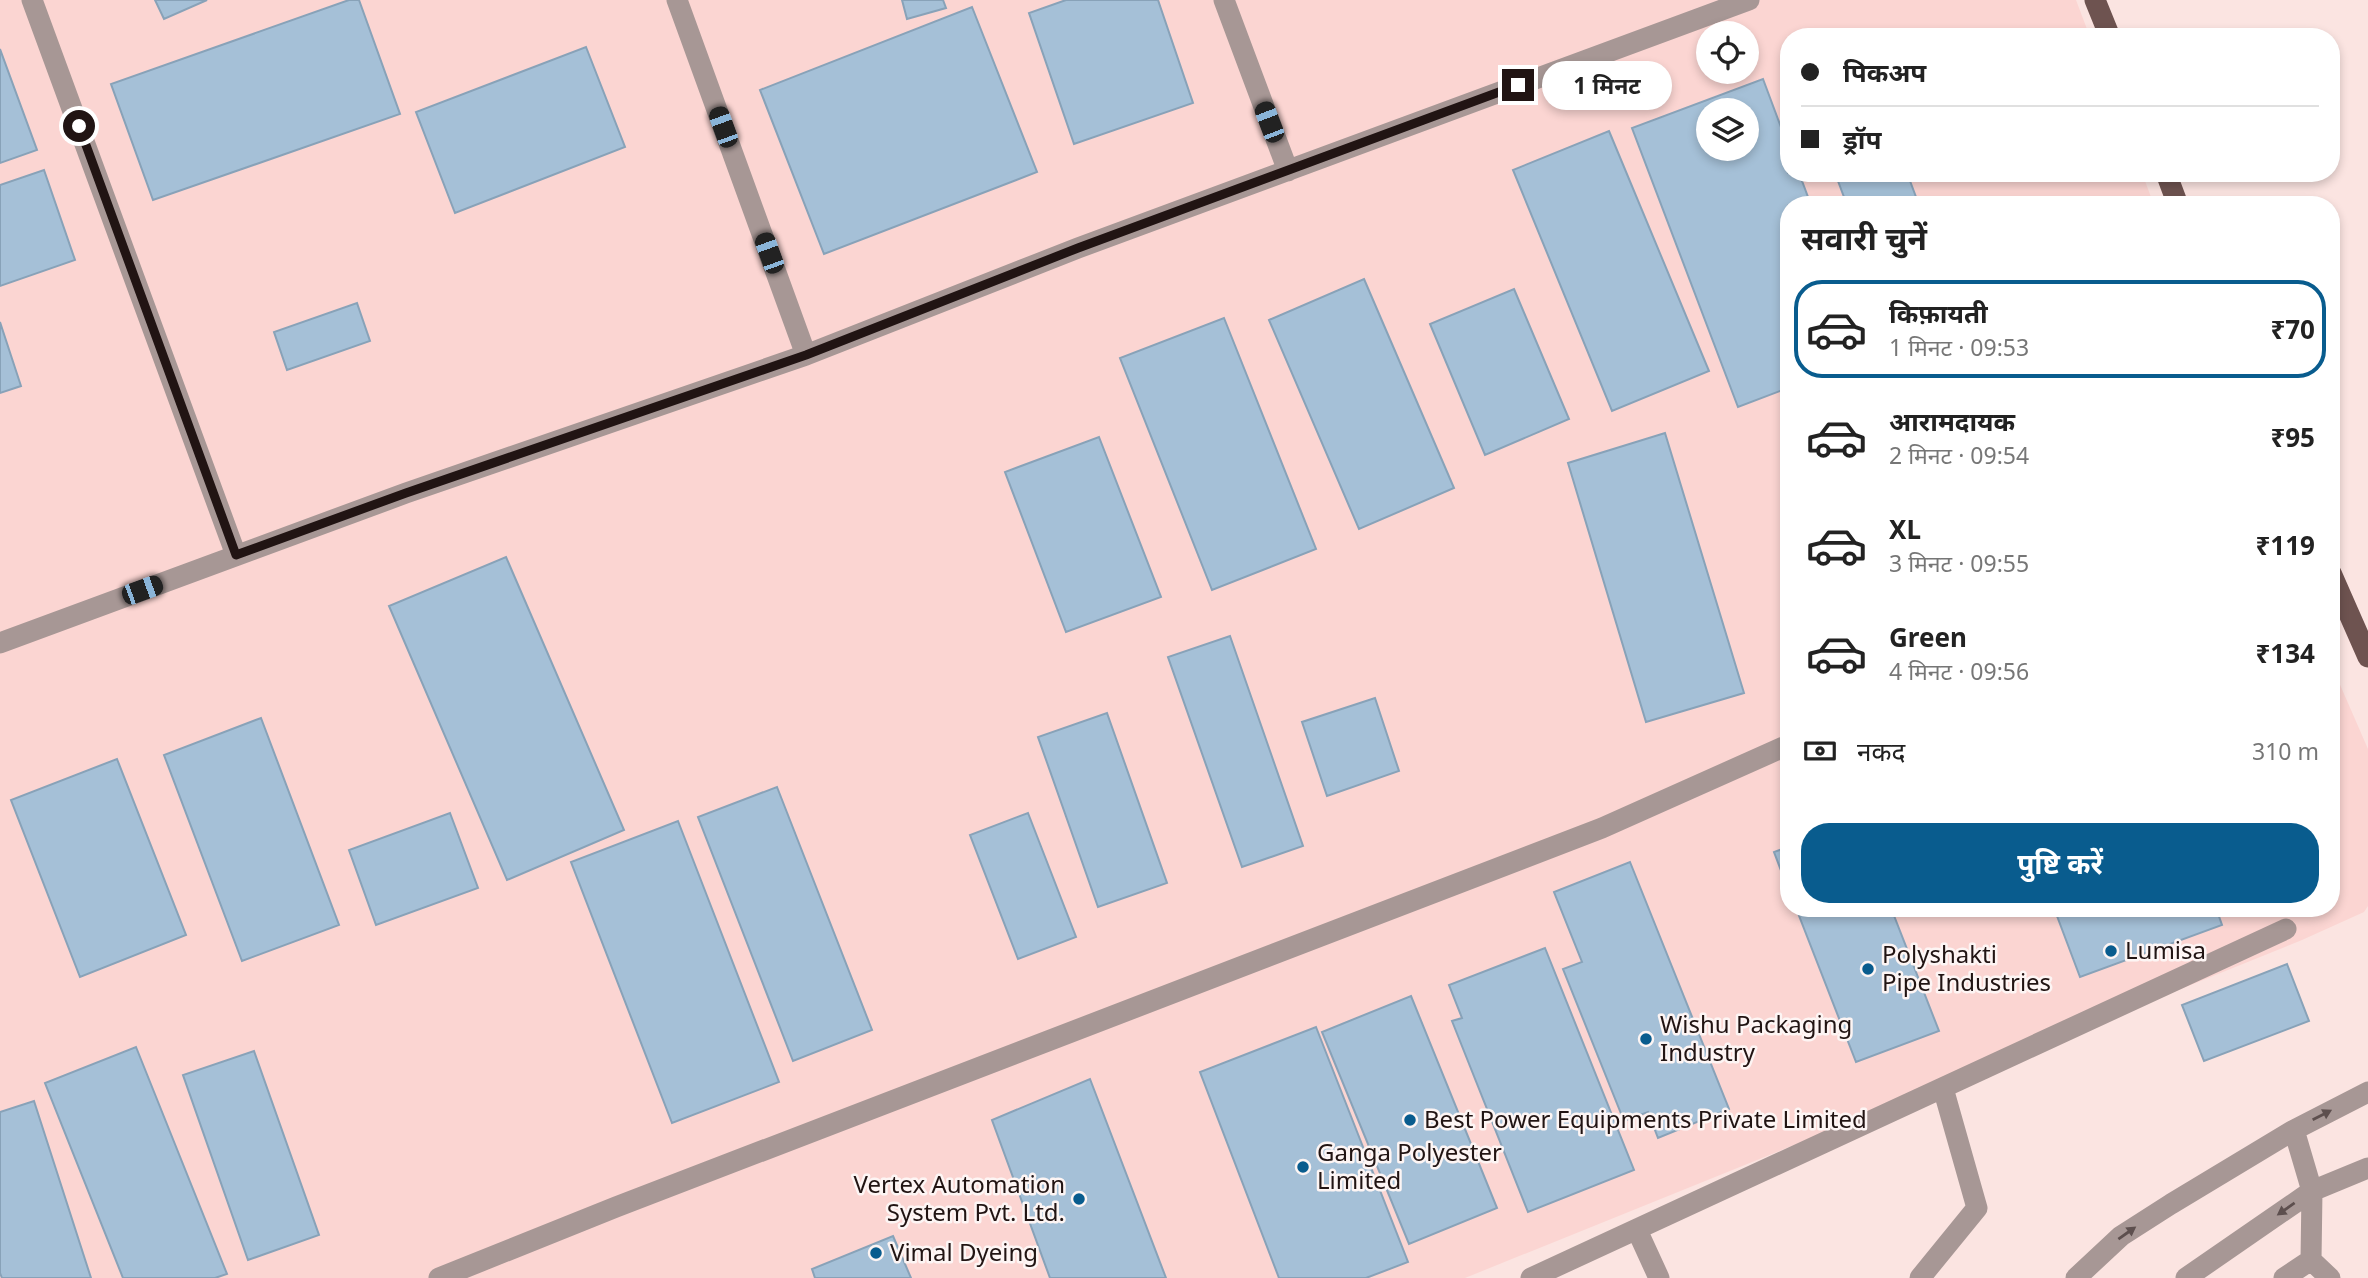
<!DOCTYPE html>
<html lang="hi">
<head>
<meta charset="utf-8">
<style>
	body { margin:0; font-family:"Noto Sans","Noto Sans Devanagari",sans-serif; background:#f2f2f2; color:#222; height:100vh; display:flex; flex-direction:column; font-size:26px; white-space:nowrap }
	* { box-sizing:border-box; margin:0 }
	p { font-size:23px; color:#767676 }
	.icon { flex:none; width:38px; height:38px; fill:none; stroke:currentColor; stroke-width:2; stroke-linecap:round; stroke-linejoin:round }
	.map { position:relative; flex:1; overflow:hidden }
	.sheet { position:absolute; left:1780px; top:196px; width:560px; height:721px; display:flex; flex-direction:column; background:#fff; border-radius:28px; box-shadow:0 4px 10px #0003 }
	.sheet>* { flex:none }
	.guide { position:absolute; left:1780px; top:28px; width:560px; height:154px; border-radius:28px; box-shadow:0 4px 10px #0003; display:grid; align-content:center; height:154px; padding:0 21px; background:#fff }
	.tools { position:absolute; left:1696px; top:21px; display:grid; gap:14px }
	.tools a { display:grid; place-items:center; width:63px; height:63px; border-radius:50%; background:#fff; box-shadow:0 4px 10px #0003; font-size:35px }
	.end { position:absolute; width:32px; height:32px; margin:-16px; border:9px solid #211413; background:#fff; box-shadow:0 0 0 4px #fff }
	.from { border-radius:50% }
	.bubble { position:absolute; height:49px; border-radius:24px; background:#fff; box-shadow:0 4px 10px #0003; font-size:23px; font-weight:700; line-height:49px; text-align:center }
	.car { position:absolute; width:21px; height:42px; margin:-21px -10px; border-radius:9px; box-shadow:0 0 5px 2px #0007; background:linear-gradient(#222 24%,#8ab4d8 0 40%,#222 0 76%,#8ab4d8 0 86%,#222 0) }
	.guide b { display:flex; align-items:center; gap:24px; height:66px; font-size:26px }
	.guide b+b { border-top:2px solid #e0e0e0 }
	.guide i { width:18px; height:18px; background:#222 }
	ul { padding:0; list-style:none }
	li { display:flex; align-items:center; gap:21px; height:98px; margin:0 14px 10px; padding:0 7px; border:4px solid transparent; border-radius:28px }
	li div { flex:1 }
	li b { display:block; font-size:26px }
	li em { font-style:normal; font-weight:700 }
	li.selected { border-color:#095c8e }
	li>.icon { width:63px; height:63px; stroke-width:1.5 }
	h2 { padding:0 21px; font-size:32px; line-height:84px }
	.pay { display:flex; align-items:center; gap:18px; height:77px; padding:0 21px; font-size:26px }
	.pay p { margin-inline-start:auto }
	.cta { display:flex; gap:14px; margin-top:auto; padding:14px 21px }
	.cta a { flex:1; height:80px; border-radius:28px; background:#095c8e; color:#fff; font-size:28px; font-weight:700; line-height:80px; text-align:center }
	.map>svg:first-child { display:block }
</style>
</head>
<body>
<div class="map">
<svg width="2368" height="1278" viewBox="0 0 2368 1278">
	<rect width="100%" height="100%" fill="#fbe4e1"/>
	<!-- built -->
	<path fill="#fbd5d2" fill-rule="evenodd" d="M0,0H2076L2090,37H1788V173H2142L2154,205H1788V908H2331V664L2368,749V906L2364,912L2302,940L1465,1278H0ZM1708,33H1746V72H1708ZM1708,110H1746V149H1708Z"/>
	<!-- building -->
	<path fill="#a5c0d7" stroke="#88a2b8" stroke-width="2" fill-rule="evenodd" d="M155,0H207L164,19Z
		M349,0H359L400,114L153,200L111,84Z
		M902,0H943L946,8L907,19Z
		M1066,0H1158L1193,103L1074,144L1029,13Z
		M972,7L1037,172L824,254L760,90Z
		M586,47L625,147L455,213L416,112Z
		M0,49L37,150L0,163Z
		M1763,79L1788,146V173H1799L1811,205H1788V388L1738,407L1632,128ZM1708,110H1746V149H1708Z
		M1609,131L1709,371L1612,411L1513,170Z
		M44,170L75,260L0,286V185Z
		M1835,173H1907L1919,205H1847Z
		M1364,279L1454,488L1359,529L1269,320Z
		M1514,289L1569,419L1485,455L1430,324Z
		M357,303L370,341L287,370L274,332Z
		M1224,318L1316,549L1212,590L1120,358Z
		M0,322L21,386L0,393Z
		M1665,433L1744,693L1646,722L1568,463Z
		M1099,437L1161,597L1066,632L1005,472Z
		M506,557L624,830L507,880L389,606Z
		M1230,636L1303,846L1242,867L1168,657Z
		M1375,698L1399,771L1327,796L1302,722Z
		M1107,713L1167,883L1098,907L1038,737Z
		M261,718L339,925L242,961L164,755Z
		M117,759L186,935L80,977L11,800Z
		M777,787L872,1030L793,1061L698,817Z
		M450,813L478,888L376,925L349,850Z
		M1028,813L1076,937L1018,959L970,835Z
		M678,821L779,1082L672,1123L571,862Z
		M1788,847V889L1774,852Z
		M1630,862L1729,1109L1658,1138L1648,1112L1624,1121L1563,969L1582,962L1554,892Z
		M1796,908H1891L1939,1031L1856,1062Z
		M2054,908H2216L2222,925L2080,977Z
		M1545,948L1634,1170L1528,1212L1452,1021L1462,1018L1449,985Z
		M2287,964L2309,1021L2204,1061L2182,1005Z
		M1411,996L1497,1208L1409,1244L1322,1032Z
		M1316,1027L1408,1262L1366,1278H1279L1200,1072Z
		M136,1047L227,1274L215,1278H123L45,1083Z
		M254,1051L319,1235L248,1260L183,1075Z
		M1090,1079L1166,1278H1050L992,1120Z
		M34,1101L91,1278H2L0,1273V1112Z
		M893,1236L911,1278H815L812,1269Z"/>
	<g fill="none" stroke-linecap="round" stroke-linejoin="round">
		<!-- minor -->
		<path stroke="#a79795" stroke-width="21" d="M32,0L236,555
			M677,0L806,355
			M1224,0L1288,171
			M0,643L406,493L806,355L1078,248L1749,0
			M1637,1230L1659,1278
			M2311,1260L2330,1278
			M439,1278L616,1207L1602,828L1788,745
			M1531,1278L2286,929
			M1920,1278L1977,1208L1943,1088
			M2076,1278L2121,1236L2171,1204L2294,1130L2368,1092
			M2186,1278L2312,1191L2368,1168
			M2284,1278L2311,1260L2312,1191L2294,1130"/>
		<!-- major -->
		<path stroke="#6e5350" stroke-width="21" d="M2095,0L2110,37
			M2166,173L2178,205
			M2331,573L2368,657"/>
	</g>
	<!-- one-way arrows -->
	<defs><path id="oneway-solid" d="M-6-.8H1V-3.2L6.5 0L1 3.2V.8H-6Z" transform="scale(1.75)"/></defs>
	<g fill="#5d4f4e">
		<use href="#oneway-solid" transform="translate(2322 1115) rotate(-27)"/>
		<use href="#oneway-solid" transform="translate(2286 1209) rotate(145)"/>
		<use href="#oneway-solid" transform="translate(2127 1233) rotate(-35)"/>
	</g>
	<g fill="none" stroke-linecap="round" stroke-linejoin="round">
		<!-- route -->
		<path stroke="#211413" stroke-width="9" d="M79,126L236,555L406,493L806,355L1078,248L1518,85"/>
	</g>
	<!-- markers -->
	<g fill="#095c8e" stroke="#fdf5f4" stroke-width="2.5">
		<circle cx="2111" cy="951" r="7"/>
		<circle cx="1868" cy="969" r="7"/>
		<circle cx="1646" cy="1039" r="7"/>
		<circle cx="1410" cy="1120" r="7"/>
		<circle cx="1303" cy="1167" r="7"/>
		<circle cx="1079" cy="1199" r="7"/>
		<circle cx="876" cy="1253" r="7"/>
	</g>
	<g text-anchor="middle" stroke-width="5" stroke-linejoin="round" paint-order="stroke">
		<!-- poi labels -->
		<g font-size="24" fill="#211413" stroke="#fdf5f4" text-anchor="start">
			<text x="2125" y="959">Lumisa</text>
			<text x="1882" y="963">Polyshakti<tspan x="1882" dy="28">Pipe Industries</tspan></text>
			<text x="1660" y="1033">Wishu Packaging<tspan x="1660" dy="28">Industry</tspan></text>
			<text x="1424" y="1128">Best Power Equipments Private Limited</text>
			<text x="1317" y="1161">Ganga Polyester<tspan x="1317" dy="28">Limited</tspan></text>
			<text x="1065" y="1193" text-anchor="end">Vertex Automation<tspan x="1065" dy="28">System Pvt. Ltd.</tspan></text>
			<text x="890" y="1261">Vimal Dyeing</text>
		</g>
	</g>
</svg>
<div class="tools">
<a><svg class="icon" aria-label="locate" viewBox="0 0 24 24"><circle cx="12" cy="12" r="6"/><path d="M12 2v4M12 18v4M2 12h4M18 12h4"/></svg></a>
<a><svg class="icon" aria-label="layers" viewBox="0 0 24 24"><path d="M12 4l9 5-9 5-9-5zM3 14l9 5 9-5"/></svg></a>
</div>
<i class="end from" style="left:79px;top:126px"></i>
<i class="end" style="left:1518px;top:85px"></i>
<div class="bubble" style="left:1542px;top:61px;width:130px">1 मिनट</div>
<i class="car" style="left:1269px;top:122px;rotate:339deg"></i>
<i class="car" style="left:723px;top:127px;rotate:340deg"></i>
<i class="car" style="left:769px;top:253px;rotate:340deg"></i>
<i class="car" style="left:142px;top:590px;rotate:70deg"></i>
<div class="guide">
<b><i class="from"></i>पिकअप</b>
<b><i></i>ड्रॉप</b>
</div>
<section class="sheet">
<h2>सवारी चुनें</h2>
<ul>
<li class="selected"><svg class="icon" aria-label="car" viewBox="0 0 24 24"><path d="M5 17H2v-5l4-1 3-4h7l3 4 3 1v5h-3M9 17h6M6 11h13"/><circle cx="7" cy="17" r="2"/><circle cx="17" cy="17" r="2"/></svg><div><b>किफ़ायती</b><p>1 मिनट · 09:53</p></div><em>₹70</em></li>
<li><svg class="icon" aria-label="car" viewBox="0 0 24 24"><path d="M5 17H2v-5l4-1 3-4h7l3 4 3 1v5h-3M9 17h6M6 11h13"/><circle cx="7" cy="17" r="2"/><circle cx="17" cy="17" r="2"/></svg><div><b>आरामदायक</b><p>2 मिनट · 09:54</p></div><em>₹95</em></li>
<li><svg class="icon" aria-label="car" viewBox="0 0 24 24"><path d="M5 17H2v-5l4-1 3-4h7l3 4 3 1v5h-3M9 17h6M6 11h13"/><circle cx="7" cy="17" r="2"/><circle cx="17" cy="17" r="2"/></svg><div><b>XL</b><p>3 मिनट · 09:55</p></div><em>₹119</em></li>
<li><svg class="icon" aria-label="car" viewBox="0 0 24 24"><path d="M5 17H2v-5l4-1 3-4h7l3 4 3 1v5h-3M9 17h6M6 11h13"/><circle cx="7" cy="17" r="2"/><circle cx="17" cy="17" r="2"/></svg><div><b>Green</b><p>4 मिनट · 09:56</p></div><em>₹134</em></li>
</ul>
<div class="pay"><svg class="icon" aria-label="cash" viewBox="0 0 24 24"><path d="M3 7h18v10H3z"/><circle cx="12" cy="12" r="2"/></svg>नकद<p>310 m</p></div>
<div class="cta"><a>पुष्टि करें</a></div>
</section>
</div>
</body>
</html>
